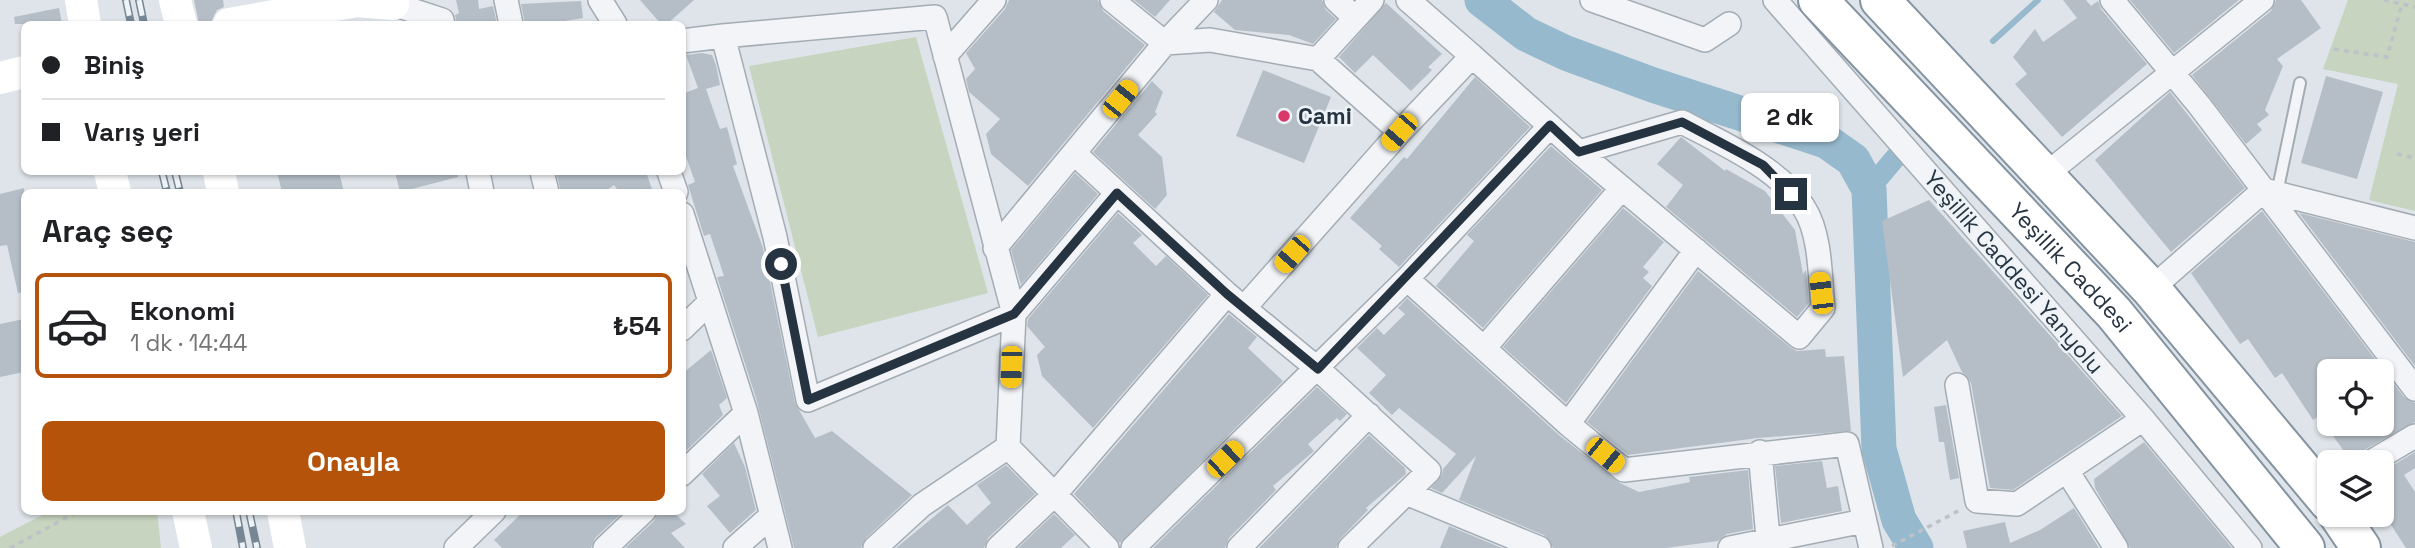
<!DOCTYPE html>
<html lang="tr">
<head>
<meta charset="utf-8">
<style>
	body { margin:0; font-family:"Space Grotesk",sans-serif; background:#f2f2f2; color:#202124; height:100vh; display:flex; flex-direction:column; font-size:26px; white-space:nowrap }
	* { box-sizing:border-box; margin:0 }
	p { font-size:23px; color:#757577 }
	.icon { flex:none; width:38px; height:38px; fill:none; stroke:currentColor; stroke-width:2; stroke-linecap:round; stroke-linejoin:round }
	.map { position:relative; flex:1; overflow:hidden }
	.side { position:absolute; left:21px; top:189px; width:665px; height:326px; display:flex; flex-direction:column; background:#fff; border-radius:10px; box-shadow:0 2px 5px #0004 }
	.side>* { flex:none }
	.guide { position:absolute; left:21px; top:21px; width:665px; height:154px; border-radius:10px; box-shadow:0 2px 5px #0004; display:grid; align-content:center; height:154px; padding:0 21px; background:#fff }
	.controls { position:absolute; left:2317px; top:359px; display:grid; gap:14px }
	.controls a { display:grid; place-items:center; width:77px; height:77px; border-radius:10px; background:#fff; box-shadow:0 2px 5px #0004; font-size:35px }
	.end { position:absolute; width:32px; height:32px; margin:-16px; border:9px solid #263442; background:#fff; box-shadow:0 0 0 4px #fff }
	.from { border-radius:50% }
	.bubble { position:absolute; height:49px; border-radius:10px; background:#fff; box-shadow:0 2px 5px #0004; font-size:23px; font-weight:700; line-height:49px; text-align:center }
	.car { position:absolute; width:21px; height:42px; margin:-21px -10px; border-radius:9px; box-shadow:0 0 5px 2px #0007; background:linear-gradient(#f5c518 24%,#345 0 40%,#f5c518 0 76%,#345 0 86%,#f5c518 0) }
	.guide b { display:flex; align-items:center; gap:24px; height:66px; font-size:26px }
	.guide b+b { border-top:2px solid #e0e0e0 }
	.guide i { width:18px; height:18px; background:#202124 }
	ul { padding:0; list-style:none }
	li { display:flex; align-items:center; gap:21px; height:105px; margin:0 14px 10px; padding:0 7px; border:4px solid #e0e0e0; border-radius:10px }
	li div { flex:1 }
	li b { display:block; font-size:26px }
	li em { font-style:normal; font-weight:700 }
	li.on { border-color:#b45309 }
	li>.icon { width:63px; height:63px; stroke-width:1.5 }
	h2 { padding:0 21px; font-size:32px; line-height:84px }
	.button { display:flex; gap:14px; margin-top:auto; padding:14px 21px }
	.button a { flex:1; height:80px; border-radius:10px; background:#b45309; color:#fff; font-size:28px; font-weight:700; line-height:80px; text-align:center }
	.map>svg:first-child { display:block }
</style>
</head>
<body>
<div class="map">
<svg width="2415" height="548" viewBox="0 0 2415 548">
	<rect width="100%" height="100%" fill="#dee4e9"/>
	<!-- green -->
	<path fill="#c7d4bf" d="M2348,0H2415V211L2369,200L2398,84L2323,69Z
		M916,37L988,293L818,337L749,66Z
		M50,511H157L161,548H0V537Z"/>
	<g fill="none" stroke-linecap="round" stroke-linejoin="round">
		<!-- stream -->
		<path stroke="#96b9cd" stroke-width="6" d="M1993,41L2038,0"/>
		<!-- canal -->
		<path stroke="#96b9cd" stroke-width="21" d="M1869,189L1896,157"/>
		<!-- river -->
		<path stroke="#96b9cd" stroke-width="35" d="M1482,0L1526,34L1566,53L1653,85L1826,141L1853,160L1869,189L1879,449L1899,520L1916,548"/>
	</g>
	<!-- building -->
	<path fill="#b5bec7" d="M194,0H223L224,7L217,10L211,22L199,24Z
		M456,0H478L479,9L493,6L497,24H457L455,15L459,13Z
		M640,0H694L667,24H661Z
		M1009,0H1098L1103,11L1145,45L1028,186L991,154L986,134L1000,119L969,92L966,79L975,69L966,53L1005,9Z
		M1134,0H1170L1155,17Z
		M1222,0H1322L1326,10L1336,19L1313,44L1289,35L1235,30L1214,12Z
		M2063,0H2086L2091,6L2098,1L2101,9L2147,64L2062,137L2015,84L2027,74L2013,57L2035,29L2043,42L2077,18Z
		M2130,0H2239L2174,53Z
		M2276,0H2301L2321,28L2277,59L2283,66L2265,110L2269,115L2257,124L2262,130L2246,144L2192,75L2271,11Z
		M581,1L583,18L547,24H525L521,4Z
		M1386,3L1442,54L1428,67L1432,70L1411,91L1373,55L1355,73L1339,57Z
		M59,8L62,24H15L14,17Z
		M702,53L712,55L716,65L720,85L706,89L720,129L727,127L737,164L733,166L763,248L795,403L815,438L832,431L912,495L866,538L861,548H794L756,398L717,277L724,276L710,234L704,236L688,185L695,182L682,145V94L698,88L686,55Z
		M1263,70L1331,97L1304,163L1236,136Z
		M2326,76L2383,92L2357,179L2301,163Z
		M1475,77L1530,127L1399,267L1379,249L1382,246L1350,218L1404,157L1407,159Z
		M1152,81L1163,92L1155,112L1157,114L1138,135L1162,157L1167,195L1155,209L1093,152Z
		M2170,92L2245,188L2171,252L2095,160Z
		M1681,137L1725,171L1726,169L1765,191L1795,230L1803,274L1806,270L1809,303L1797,317L1666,207L1683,185L1657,164Z
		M1551,146L1602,190L1483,328L1436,286L1474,241L1467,235Z
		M277,172H339L344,192H282Z
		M395,172H458V177L400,192Z
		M556,172H646L653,192H619L614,185L604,192H561Z
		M1075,173L1098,194L1021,285L1011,250Z
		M24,188V292L18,293L7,245L0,246V194Z
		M1929,200L2122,416L2013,490L1990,488L1971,383L1962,372L1947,340L1903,377L1882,221Z
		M1623,208L1664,242L1643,267L1649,272L1643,278L1652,286L1566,403L1503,347Z
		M2262,211L2404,397L2415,403V422L2364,450L2352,462L2333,436L2351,424H2382V371H2329V431L2319,416L2313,420L2282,373L2275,378L2248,339L2240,344L2191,273Z
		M1118,213L1142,235L1133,243L1156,266L1166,256L1208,295L1093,428L1042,376L1037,355L1045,347L1027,326L1028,319Z
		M2299,213L2415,242V366Z
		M1698,271L1791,348L1797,351L1825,349L1826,357L1844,356L1851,431L1758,438L1628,455L1587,422Z
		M1407,298L1559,435L1620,483L1639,492L1690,482L1689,477L1748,470L1753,529L1727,534L1718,541L1666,548H1553L1544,535L1459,500L1476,456L1442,493L1431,488L1442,475L1443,469L1456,454L1399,408L1392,415L1369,393L1386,375L1357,348L1377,328L1384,335L1405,314L1398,308Z
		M1229,314L1257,337L1248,348L1283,381L1120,543L1074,494Z
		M24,319V372L0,377V324Z
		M711,350L727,398L719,405L723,415L684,453L682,374Z
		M1317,387L1347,414L1340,421L1337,418L1308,444L1314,451L1273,486L1276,490L1229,538L1225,548H1153Z
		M1946,405L1959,478L1950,480L1944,442H1939L1934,407Z
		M1369,435L1405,468L1406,474L1366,508L1368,510L1340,539L1336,548H1259Z
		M2144,442L2232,548H2130L2095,488L2094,479Z
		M734,443L745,467L756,510L730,533L707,506L720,496L702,474Z
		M2415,452V468L2404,475L2415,492V548H2406L2382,511V472Z
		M1822,461L1827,488L1838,486L1842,511L1781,523L1775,466Z
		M1006,465L1035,494L988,538L984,548H896L948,505L967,525L991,503L977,485Z
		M2074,508L2099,548H1967L1963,531L2005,522L2010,543L2040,530Z
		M524,511H624L595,538L591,548H502L494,540Z
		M658,511H672L686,524L671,533L685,548H625L654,521Z
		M1054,514L1075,535L1061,548H1018Z
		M1449,526L1502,548H1440Z"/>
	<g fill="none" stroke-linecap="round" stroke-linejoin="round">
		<defs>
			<path id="lane" d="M2277,193L2300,83"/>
			<path id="street" d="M506,0L511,24
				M600,0L615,24
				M1112,0L1165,43L1210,40L1318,59L1400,132L1472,56L1579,152L1799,337L1823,308C1820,278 1821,234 1804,208C1780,168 1722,143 1682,122L1579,152
				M1336,0L1355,18
				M1408,0L1472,56
				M1592,0L1705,40L1729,24
				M1775,0L2143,419L2250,548
				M2112,0L2199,105L2415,389
				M393,4L442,20L443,24
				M682,41L723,36
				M945,56L994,0
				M1318,59L1372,0
				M1075,154L1227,294L1318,369L1429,471L1350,548
				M478,172L482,192
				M542,172L547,192
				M669,172L676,192
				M2044,176L2262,0
				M682,214L746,413L780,548
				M995,248L1165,43L1206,0
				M1407,279L1568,424L1624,470L1847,444L1871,548
				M2151,289L2264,190L2415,228
				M1244,308L1400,132
				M682,329L710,302
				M1485,347L1622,188
				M1957,385L1977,501L2017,504L2143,419
				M1568,424L1696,250
				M1760,452L1769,548
				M2371,462L2415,436
				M2067,471L2116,548
				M682,474L746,413
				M1406,493L1539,548
				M456,548L494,511
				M605,548L644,511
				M735,548L771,516
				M875,548L922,505L1008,447
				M998,548L1055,494L1227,294
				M1107,548L1008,447L1014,314L935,17L723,36L775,237L808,400L1014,314L1117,193
				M1133,548L1407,279L1550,126
				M1239,548L1369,415
				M1730,548L1864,521"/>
			<g id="highway">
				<path id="s1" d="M1818,0L2114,313L2305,548"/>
				<path d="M1880,0L2151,289L2329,502"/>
				<path d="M2338,514L2361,548"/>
			</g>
		</defs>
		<!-- lane casing -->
		<use href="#lane" stroke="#a3acb4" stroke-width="14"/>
		<!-- street casing -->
		<use href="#street" stroke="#a3acb4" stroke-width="26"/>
		<!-- highway casing -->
		<use href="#highway" stroke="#8594a1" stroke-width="42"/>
		<!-- path -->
		<path stroke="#bdc2c8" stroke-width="3.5" stroke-dasharray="5 5" stroke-linecap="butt" d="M2384,0L2415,7
			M2334,49L2387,57L2402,4
			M2397,154L2415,158
			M1892,546L1960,510
			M10,548L79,511"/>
		<!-- lane -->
		<use href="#lane" stroke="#f2f4f7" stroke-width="10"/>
		<!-- street -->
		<use href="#street" stroke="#f2f4f7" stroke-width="23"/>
		<!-- secondary -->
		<path stroke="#fff" stroke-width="32" d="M81,0L85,24
			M175,0L181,24
			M229,24L357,1L393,4
			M0,78L24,72
			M110,172L115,192
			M219,172L223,192
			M188,511L196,548
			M283,511L290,548"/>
		<!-- highway -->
		<use href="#highway" stroke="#fff" stroke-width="38"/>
		<defs>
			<path id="rail" d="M126,0L131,24
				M139,0L144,24
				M162,172L167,192
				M175,172L180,192
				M236,511L243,548
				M249,511L257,548"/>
		</defs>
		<!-- rail casing -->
		<use href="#rail" stroke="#768694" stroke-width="8"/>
		<!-- rail -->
		<use href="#rail" stroke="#eef3f7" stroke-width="5" stroke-dasharray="16" stroke-linecap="butt"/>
	</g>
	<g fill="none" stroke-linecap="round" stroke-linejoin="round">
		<!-- route -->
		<path stroke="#263442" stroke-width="9" d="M781,264L808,400L1014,314L1117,193L1227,294L1318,369L1550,125L1579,152L1682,122L1763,165L1791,194"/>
	</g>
	<!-- markers -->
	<circle fill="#da3868" stroke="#eef3f7" stroke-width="2.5" cx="1284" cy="116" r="7"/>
	<g text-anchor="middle" stroke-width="5" stroke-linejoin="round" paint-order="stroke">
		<!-- poi labels -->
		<g font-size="23" font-weight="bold" fill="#263442" stroke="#eef3f7" text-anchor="start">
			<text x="1298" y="124">Cami</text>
		</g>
		<!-- street labels -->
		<g font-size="23" fill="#263442" stroke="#eef3f7">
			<text dy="8" stroke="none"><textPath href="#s1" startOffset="368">Yeşillik Caddesi</textPath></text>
			<text transform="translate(2014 272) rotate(49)" y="8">Yeşillik Caddesi Yanyolu</text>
		</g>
	</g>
</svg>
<div class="controls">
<a><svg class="icon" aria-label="locate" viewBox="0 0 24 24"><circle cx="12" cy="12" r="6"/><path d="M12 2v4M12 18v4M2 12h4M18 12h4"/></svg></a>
<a><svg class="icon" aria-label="layers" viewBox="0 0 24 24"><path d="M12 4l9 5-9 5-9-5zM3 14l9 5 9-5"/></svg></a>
</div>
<i class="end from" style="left:781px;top:264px"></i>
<i class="end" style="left:1791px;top:194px"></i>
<div class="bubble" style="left:1741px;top:93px;width:98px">2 dk</div>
<i class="car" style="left:1120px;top:99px;rotate:39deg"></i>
<i class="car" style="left:1399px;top:132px;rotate:221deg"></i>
<i class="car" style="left:1292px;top:254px;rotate:221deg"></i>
<i class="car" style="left:1821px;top:293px;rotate:353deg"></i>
<i class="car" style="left:1011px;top:367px;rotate:182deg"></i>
<i class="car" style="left:1605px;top:455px;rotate:129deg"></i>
<i class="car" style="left:1225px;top:459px;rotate:46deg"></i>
<div class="guide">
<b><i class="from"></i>Biniş</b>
<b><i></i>Varış yeri</b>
</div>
<section class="side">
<h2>Araç seç</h2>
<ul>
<li class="on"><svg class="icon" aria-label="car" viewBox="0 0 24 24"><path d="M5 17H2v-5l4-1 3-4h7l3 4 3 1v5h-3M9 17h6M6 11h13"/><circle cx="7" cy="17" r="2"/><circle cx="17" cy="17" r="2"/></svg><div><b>Ekonomi</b><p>1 dk · 14:44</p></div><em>₺54</em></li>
</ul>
<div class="button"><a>Onayla</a></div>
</section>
</div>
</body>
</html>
